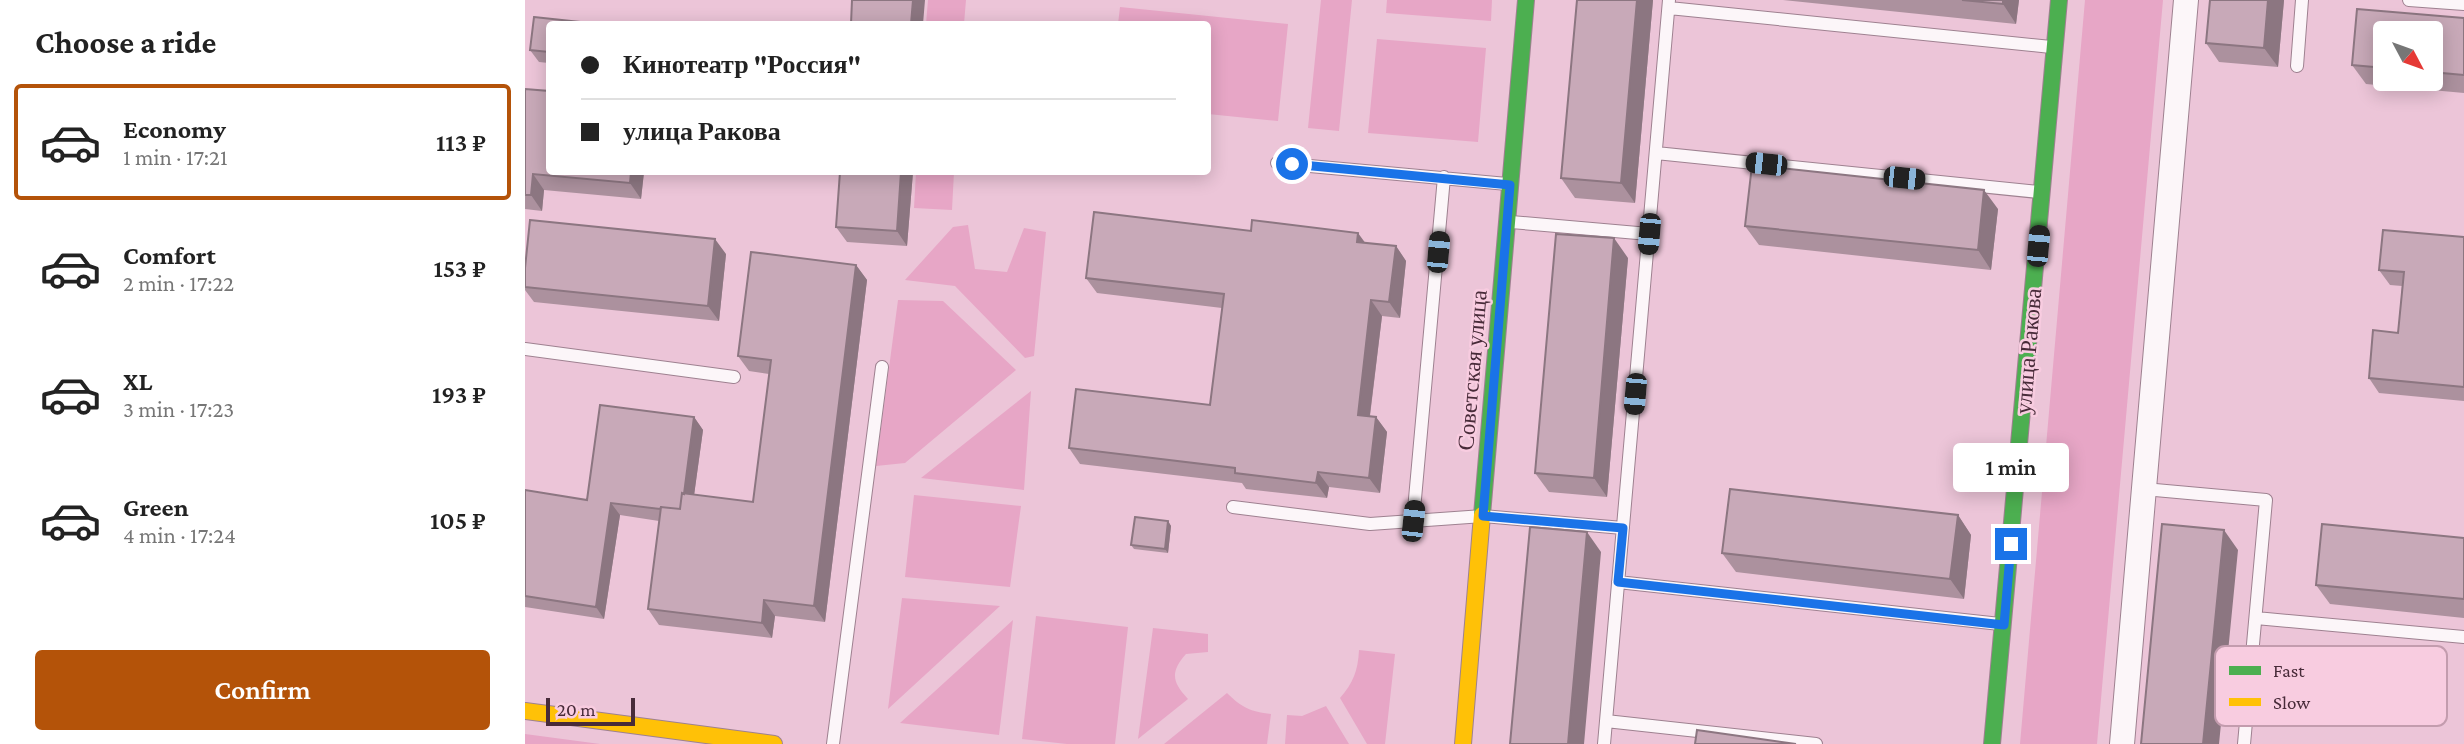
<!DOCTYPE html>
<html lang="en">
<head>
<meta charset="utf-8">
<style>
	body { margin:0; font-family:"Crimson Pro",serif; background:#f6f6f6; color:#222; height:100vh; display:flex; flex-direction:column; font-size:26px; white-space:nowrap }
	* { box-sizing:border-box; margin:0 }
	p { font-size:23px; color:#767676 }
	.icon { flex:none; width:38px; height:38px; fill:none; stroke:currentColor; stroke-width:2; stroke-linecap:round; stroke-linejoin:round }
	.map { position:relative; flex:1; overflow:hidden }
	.sheet { display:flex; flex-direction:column; background:#fff; width:525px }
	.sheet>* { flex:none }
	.guide { position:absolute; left:21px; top:21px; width:665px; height:154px; border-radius:7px; box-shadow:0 4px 18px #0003; display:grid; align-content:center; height:154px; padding:0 35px; background:#fff }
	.needle { width:46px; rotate:131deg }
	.fabs { position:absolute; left:1848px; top:21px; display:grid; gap:14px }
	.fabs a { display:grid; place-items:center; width:70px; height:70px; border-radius:7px; background:#fff; box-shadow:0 4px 18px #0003; font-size:35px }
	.scale { position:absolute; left:21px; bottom:18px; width:89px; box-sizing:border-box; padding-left:7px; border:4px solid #482b39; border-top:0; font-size:19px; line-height:24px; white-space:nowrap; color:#482b39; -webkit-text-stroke:5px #f8cce0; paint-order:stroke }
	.end { position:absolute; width:32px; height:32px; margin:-16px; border:9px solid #1a73e8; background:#fff; box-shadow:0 0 0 4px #fff }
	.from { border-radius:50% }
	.bubble { position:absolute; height:49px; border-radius:7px; background:#fff; box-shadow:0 4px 18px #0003; font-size:23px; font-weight:600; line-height:49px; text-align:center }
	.car { position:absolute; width:21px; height:42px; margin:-21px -10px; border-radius:9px; box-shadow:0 0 5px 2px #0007; background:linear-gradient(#222 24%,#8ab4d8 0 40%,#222 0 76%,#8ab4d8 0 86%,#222 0) }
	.guide b { display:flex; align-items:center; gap:24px; height:66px; font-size:26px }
	.guide b+b { border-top:2px solid #e0e0e0 }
	.guide i { width:18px; height:18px; background:#222 }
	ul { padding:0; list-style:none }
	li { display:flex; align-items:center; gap:21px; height:116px; margin:0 14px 10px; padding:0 21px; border:4px solid transparent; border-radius:7px }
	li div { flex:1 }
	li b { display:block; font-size:26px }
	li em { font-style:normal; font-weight:600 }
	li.active { border-color:#b45309 }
	li>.icon { width:63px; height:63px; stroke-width:1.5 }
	h2 { padding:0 35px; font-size:32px; line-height:84px }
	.primary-button { display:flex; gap:14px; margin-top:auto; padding:14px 35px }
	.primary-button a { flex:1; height:80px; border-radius:7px; background:#b45309; color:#fff; font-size:28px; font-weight:600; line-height:80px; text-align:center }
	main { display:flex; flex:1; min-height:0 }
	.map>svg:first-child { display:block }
</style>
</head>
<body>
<main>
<section class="sheet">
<h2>Choose a ride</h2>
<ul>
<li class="active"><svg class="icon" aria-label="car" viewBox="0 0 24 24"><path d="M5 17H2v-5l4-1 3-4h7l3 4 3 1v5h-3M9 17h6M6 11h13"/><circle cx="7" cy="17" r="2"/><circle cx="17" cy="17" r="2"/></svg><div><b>Economy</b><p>1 min · 17:21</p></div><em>113 ₽</em></li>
<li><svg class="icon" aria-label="car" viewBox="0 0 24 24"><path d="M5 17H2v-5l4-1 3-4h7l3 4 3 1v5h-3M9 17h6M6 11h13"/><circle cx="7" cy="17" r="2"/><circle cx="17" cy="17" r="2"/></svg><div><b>Comfort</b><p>2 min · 17:22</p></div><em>153 ₽</em></li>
<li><svg class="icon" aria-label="car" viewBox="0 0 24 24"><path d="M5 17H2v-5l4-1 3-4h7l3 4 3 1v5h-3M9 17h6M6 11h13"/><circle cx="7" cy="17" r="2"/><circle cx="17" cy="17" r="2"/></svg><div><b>XL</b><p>3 min · 17:23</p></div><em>193 ₽</em></li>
<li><svg class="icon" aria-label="car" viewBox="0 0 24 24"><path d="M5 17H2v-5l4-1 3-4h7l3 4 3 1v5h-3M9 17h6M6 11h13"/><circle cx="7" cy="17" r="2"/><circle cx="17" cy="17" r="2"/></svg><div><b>Green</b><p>4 min · 17:24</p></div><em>105 ₽</em></li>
</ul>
<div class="primary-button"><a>Confirm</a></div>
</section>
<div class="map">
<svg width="1939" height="744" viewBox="0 0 1939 744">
	<rect width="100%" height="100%" fill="#ecc5d8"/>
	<!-- green -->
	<path fill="#e7a6c6" d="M403,0H441L439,24H401Z
		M796,0H827L814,131L783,128Z
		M862,0H967L966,21L861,13Z
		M1560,0H1638L1572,744H1495Z
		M595,7L763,24L753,121L683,114L682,24H593Z
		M852,39L961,48L953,142L843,133Z
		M391,172H429L427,210L389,208Z
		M443,225L450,269L482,272L499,228L521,232L509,356L500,358L430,286L380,280L428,227Z
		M373,300L418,301L491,370L380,463L351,466Z
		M506,391L499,490L396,478Z
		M389,495L496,506L485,587L380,577Z
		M377,598L475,606L363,709Z
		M511,616L603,627L590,744H542L497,739Z
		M488,620L474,735L375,723Z
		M628,628L683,634V652L661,654C645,672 647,682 663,699L613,739Z
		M834,650L870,654L860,744H842L815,698C828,683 833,671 834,650Z
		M702,693C716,707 726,712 746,714L742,744H639Z
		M801,706L824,744H760L762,715L777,716Z
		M0,734L75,744H0Z"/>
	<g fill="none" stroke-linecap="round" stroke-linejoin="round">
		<defs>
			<path id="lane" d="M1884,0L1939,4
				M1144,8L1526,47
				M1772,66L1777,0
				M1131,153L1513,192
				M752,163L982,184
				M986,222L1124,234
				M0,349L209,377
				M1619,489L1741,500L1719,744
				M708,507L845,524L958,516L1098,528
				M888,521L919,177
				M1093,582L1475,624
				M1731,618L1939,637
				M1081,721L1291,744
				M308,744L357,367
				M1079,744L1144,0"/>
			<path id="street" d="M1597,744L1661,0"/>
			<path id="fast" d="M957,515L1001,0
				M1467,744L1534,0"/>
			<path id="slow" d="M0,711L249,744
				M938,744L957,515"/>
		</defs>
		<!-- lane casing -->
		<use href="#lane" stroke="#9e8190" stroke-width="14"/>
		<!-- street casing -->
		<use href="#street" stroke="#9e8190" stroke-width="26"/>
		<!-- fast casing -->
		<use href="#fast" stroke="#9e8190" stroke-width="18"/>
		<!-- slow casing -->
		<use href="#slow" stroke="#9e8190" stroke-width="18"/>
		<!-- lane -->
		<use href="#lane" stroke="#fcf6f9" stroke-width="12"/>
		<!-- street -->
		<use href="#street" stroke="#fcf6f9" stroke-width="24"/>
		<!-- fast -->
		<use href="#fast" stroke="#4caf50" stroke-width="16"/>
		<!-- slow -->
		<use href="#slow" stroke="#ffc107" stroke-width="16"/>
	</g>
	<!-- wall -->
	<path fill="#ac919e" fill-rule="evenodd" d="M1052,0H1128L1110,203L1050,198L1036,178Z
		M1258,0H1494L1491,24Z
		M1759,0L1753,67L1694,62L1681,43Z
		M1832,9L1939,18V93L1841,84L1827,65ZM1860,33H1906V79H1860Z
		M24,24V63L14,62L5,50Z
		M0,89L24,172H119L116,199L19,190L17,211L0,209Z
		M315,172H388L382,246L322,242L311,227Z
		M1473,209L1466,270L1234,245L1220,226Z
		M726,231L871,246L881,261L875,318L857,316L845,416L851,417L862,432L855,493L804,487L802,498L721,489L717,483L555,464L544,448L685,405L697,308L572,293L561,278Z
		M1939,237V401L1854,393L1844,378L1873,333L1877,286L1865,285L1854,270Z
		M201,254L194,321L9,302L0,290V268Z
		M1103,258L1082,497L1024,492L1010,473Z
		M331,265L342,280L300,622L250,616L247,638L134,625L123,609L134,521L95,515L79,619L0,607V490L62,500L169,417L178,430L169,495L228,502L244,374L224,371L213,356Z
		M1433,515L1446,535L1439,599L1211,572L1197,553Z
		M643,521L646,526L643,553L609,549L606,545Z
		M1939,538V618L1805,604L1791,585Z"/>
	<!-- shaded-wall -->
	<path fill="#8c7681" d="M388,0H400L398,24H386Z
		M1112,0H1128L1110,203L1096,183Z
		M1478,0H1494L1491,24L1478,4Z
		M1743,0H1759L1753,67L1739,48Z
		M106,172H119L116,199L105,183Z
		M376,172H388L382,246L372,231Z
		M8,174L19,190L17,211L6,195Z
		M1459,190L1473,209L1466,270L1453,250Z
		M833,233L844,248L832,242Z
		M1089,238L1103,258L1082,497L1069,478Z
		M190,239L201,254L194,321L183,306Z
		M871,246L881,261L875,318L864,302Z
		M331,265L342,280L300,622L289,606Z
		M846,300L857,316L843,430L833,415Z
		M169,417L178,430L165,525L157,512Z
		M851,417L862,432L855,493L844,478Z
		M793,472L804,487L802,498L791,483Z
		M86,503L95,515L79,619L71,607Z
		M1433,515L1446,535L1439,599L1425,579Z
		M643,521L646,526L643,553L640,549Z
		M1699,530L1713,550L1694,744H1678Z
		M1062,532L1076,552L1059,744H1043Z
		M239,600L250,616L247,638L237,623Z"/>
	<!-- building -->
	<path fill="#c8a9b8" stroke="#8c7681" stroke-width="2" d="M327,0H388L386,24H326Z
		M1052,0H1112L1096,183L1036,178Z
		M1437,0H1478V4Z
		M1685,0H1743L1739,48L1681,43Z
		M1832,9L1939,18V75L1906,72V33H1860V68L1827,65Z
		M9,17L74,24H24V52L5,50Z
		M0,89L24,91V172H106L105,183L8,174L6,195H0Z
		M1227,165L1459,190L1453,250L1220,226Z
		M315,172H376L372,231L311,227Z
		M569,212L726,231L727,220L833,233L832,242L871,246L864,302L846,300L833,415L851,417L844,478L793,472L791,483L710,473V468L544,448L551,389L685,405L699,294L561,278Z
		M5,220L190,239L183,306L0,287V268Z
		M1858,230L1939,237V387L1844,378L1848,330L1873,333L1879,272L1854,270Z
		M1031,234L1089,238L1069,478L1010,473Z
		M226,252L331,265L289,606L239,600L237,623L123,609L136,507L155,509L157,493L228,502L246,360L213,356Z
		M75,405L169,417L159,494L157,493L155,509L136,507L135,509L86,503L71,607L0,596V490L62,500Z
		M1205,489L1433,515L1425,579L1197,553Z
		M610,517L643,521L640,549L606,545Z
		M1637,524L1699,530L1678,744H1616Z
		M1797,524L1939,538V599L1791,585Z
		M1005,527L1062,532L1043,744H985Z
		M1172,730L1271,744H1170Z"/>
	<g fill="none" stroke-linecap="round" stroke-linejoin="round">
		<!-- route -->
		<path stroke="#1a73e8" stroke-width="9" d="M767,164L985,185L958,516L1098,528L1093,582L1479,625L1486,544"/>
	</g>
	<g text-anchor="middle" stroke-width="5" stroke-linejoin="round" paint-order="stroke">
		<!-- street labels -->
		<g font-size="23" fill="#482b39" stroke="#f8cce0">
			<text transform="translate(1503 351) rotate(-85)" y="8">улица Ракова</text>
			<text transform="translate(947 370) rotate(-85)" y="8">Советская улица</text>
		</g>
	</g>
	<!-- legend -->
	<rect x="1690" y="646" width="232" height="80" rx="10" fill="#f8cce0" stroke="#c39cae" stroke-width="2"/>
	<rect x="1704" y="666" width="32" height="9" fill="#4caf50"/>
	<rect x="1704" y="698" width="32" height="8" fill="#ffc107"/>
	<g font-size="19" fill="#482b39">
		<text x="1748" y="677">Fast</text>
		<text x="1748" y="709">Slow</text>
	</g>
</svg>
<div class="fabs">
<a><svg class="needle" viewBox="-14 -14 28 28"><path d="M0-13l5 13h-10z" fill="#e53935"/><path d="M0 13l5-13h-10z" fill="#767676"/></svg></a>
</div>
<div class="scale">20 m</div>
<i class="end from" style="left:767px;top:164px"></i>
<i class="end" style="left:1486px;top:544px"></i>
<div class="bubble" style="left:1428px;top:443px;width:116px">1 min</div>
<i class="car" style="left:1241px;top:164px;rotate:276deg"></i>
<i class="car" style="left:1379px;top:178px;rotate:96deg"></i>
<i class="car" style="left:1124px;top:234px;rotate:185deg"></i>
<i class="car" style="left:1513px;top:246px;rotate:5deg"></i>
<i class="car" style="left:913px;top:252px;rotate:5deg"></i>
<i class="car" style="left:1110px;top:394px;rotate:185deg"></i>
<i class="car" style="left:888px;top:521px;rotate:6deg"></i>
<div class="guide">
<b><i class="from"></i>Кинотеатр &quot;Россия&quot;</b>
<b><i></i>улица Ракова</b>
</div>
</div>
</main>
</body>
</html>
